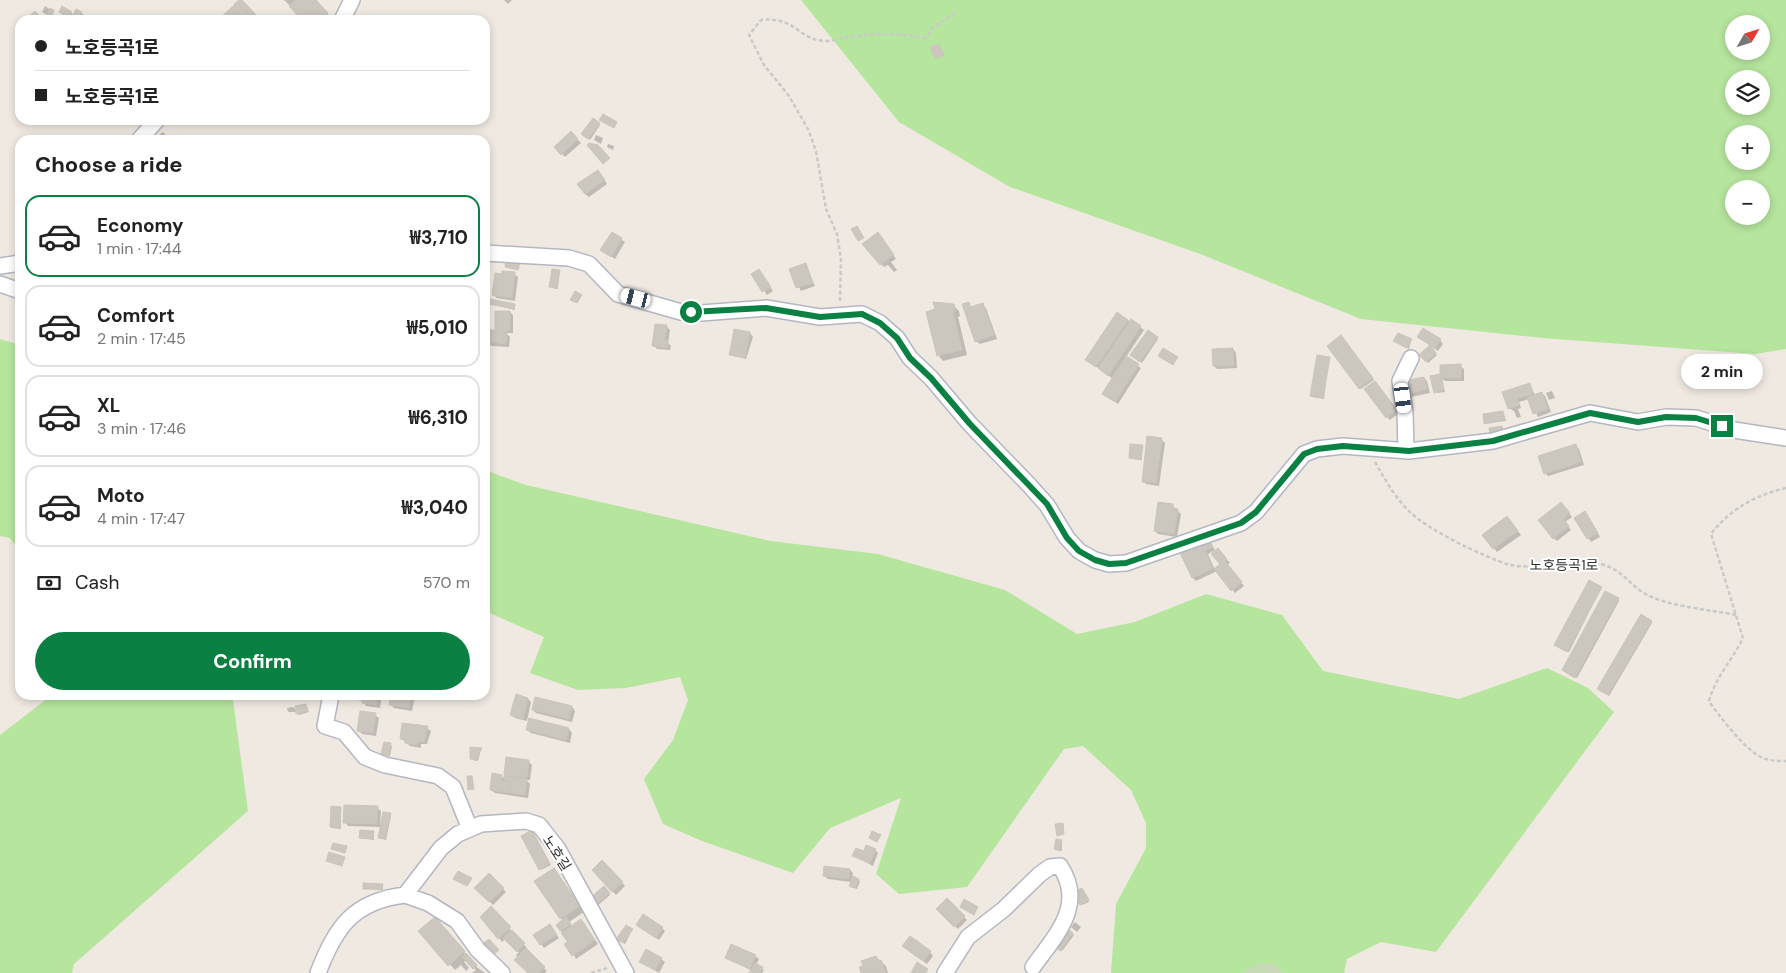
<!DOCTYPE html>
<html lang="en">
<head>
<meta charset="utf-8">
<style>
	body { margin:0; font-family:"DM Sans","Noto Sans KR",sans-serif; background:#f6f6f6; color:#222; height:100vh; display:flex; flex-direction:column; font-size:19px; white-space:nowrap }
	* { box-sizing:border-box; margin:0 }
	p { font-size:16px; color:#767676 }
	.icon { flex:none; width:28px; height:28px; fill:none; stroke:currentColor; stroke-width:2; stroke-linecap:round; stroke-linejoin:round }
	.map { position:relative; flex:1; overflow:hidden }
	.drawer { position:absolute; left:15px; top:135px; width:475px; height:565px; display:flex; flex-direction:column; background:#fff; border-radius:15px; box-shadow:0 2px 8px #0003 }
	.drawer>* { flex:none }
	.banner { position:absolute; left:15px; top:15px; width:475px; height:110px; border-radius:15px; box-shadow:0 2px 8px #0003; display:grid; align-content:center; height:110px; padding:0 20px; background:#fff }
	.needle { width:32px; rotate:51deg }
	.tools { position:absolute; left:1725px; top:15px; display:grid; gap:10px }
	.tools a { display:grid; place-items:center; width:45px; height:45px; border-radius:50%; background:#fff; box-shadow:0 2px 8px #0003; font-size:25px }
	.end { position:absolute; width:22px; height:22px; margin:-11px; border:6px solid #0b8043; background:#fff; box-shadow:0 0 0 2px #fff }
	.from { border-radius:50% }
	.bubble { position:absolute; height:35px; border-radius:18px; background:#fff; box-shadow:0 2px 8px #0003; font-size:16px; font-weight:700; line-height:35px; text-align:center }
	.car { position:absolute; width:15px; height:30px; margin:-15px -8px; border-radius:6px; box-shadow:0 0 4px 1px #0007; background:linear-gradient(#fff 24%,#345 0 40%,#fff 0 76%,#345 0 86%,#fff 0) }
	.banner b { display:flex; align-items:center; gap:18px; height:48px; font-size:19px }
	.banner b+b { border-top:1px solid #e0e0e0 }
	.banner i { width:12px; height:12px; background:#222 }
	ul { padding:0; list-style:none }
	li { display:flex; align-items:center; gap:15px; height:82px; margin:0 10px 8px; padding:0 10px; border:2px solid #e0e0e0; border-radius:15px }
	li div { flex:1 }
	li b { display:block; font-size:19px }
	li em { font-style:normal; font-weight:700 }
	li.active { border-color:#0b8043 }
	li>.icon { width:45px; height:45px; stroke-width:1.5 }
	h2 { padding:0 20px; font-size:22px; line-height:60px }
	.pay { display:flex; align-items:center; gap:12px; height:55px; padding:0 20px; font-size:19px }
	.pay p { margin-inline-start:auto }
	.primary-button { display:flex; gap:10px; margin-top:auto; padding:10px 20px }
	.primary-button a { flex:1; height:58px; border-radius:30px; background:#0b8043; color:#fff; font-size:20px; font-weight:700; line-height:58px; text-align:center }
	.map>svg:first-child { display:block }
</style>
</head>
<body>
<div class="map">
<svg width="1786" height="973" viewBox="0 0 1786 973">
	<rect width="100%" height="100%" fill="#efe9e1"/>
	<!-- green -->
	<path fill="#b6e59e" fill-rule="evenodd" d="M801,0H1786V349L1755,354L1542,338L1361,319L1203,255L1010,187L899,122ZM1734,24H1761V51H1734ZM1734,79H1761V106H1734ZM1734,134H1761V161H1734ZM1734,189H1761V216H1734Z
		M0,339L20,345V552L10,538L0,536Z
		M485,470L526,485L771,541L878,554L1005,590L1077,634L1135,622L1206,594L1282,615L1323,671L1459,699L1547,668L1588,688L1614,712L1436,952L1381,942L1347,959L1344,973H1111L1116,904L1146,848V823L1131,790L1083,746L1064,749L967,887L899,894L876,874L901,798L830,828L793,873L702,841L663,824L644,779L673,740L688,700L680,677L626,688L578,690L530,673L544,637L485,611Z
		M52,695H236L233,700L248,811L74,964L72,973H0V735Z"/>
	<!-- cemetery -->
	<path fill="#c8d9b8" d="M1261,963L1275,964L1283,973H1242Z"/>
	<!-- shadow -->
	<path fill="#0003" d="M284,0H315L331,17L328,20H306Z
		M504,0H512L508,4Z
		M45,6L54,12L50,16L54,18L52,20H45L48,15L42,12Z
		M35,13L41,20H27Z
		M61,13H71L74,15L81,13L93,20H72Z
		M593,120L600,125L590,140L583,134Z
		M163,132L164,133L169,140H164L160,134Z
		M571,133L581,143L565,157L556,147Z
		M596,135L603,138L601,144L594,140Z
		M608,144L614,146L613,150L607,147Z
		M601,175L607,184L589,197L585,194Z
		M612,233L625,242L615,259L602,250Z
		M881,237L896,259L891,262L897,270L894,272L888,265L884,267L881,264Z
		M805,265L815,286L801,291L791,270Z
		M759,270L773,291L767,295L753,274Z
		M559,271L558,289L552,288L551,286Z
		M514,274L518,277L515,301L497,298L493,295L503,275Z
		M968,303L972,307L982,305L986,308L997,339L980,344L976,341Z
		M490,304L514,305L515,306V310Z
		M953,305L959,311L960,316L958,317L967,355L943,361L938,355Z
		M485,306L487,331L496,332L510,312L513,315V333H506L510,337L509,347L492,346L485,342Z
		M1128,320L1130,323L1131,320L1144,330L1126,357L1141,368L1118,404L1104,394L1113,379L1087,360Z
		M666,326L670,330L668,343L671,346L670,350L657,349L653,345Z
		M735,330L750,333L753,337L746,359L730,355Z
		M1418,337L1440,340L1443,344L1438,351Z
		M1157,338L1158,339L1142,363L1133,356Z
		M1342,338L1374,380L1361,389L1360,388Z
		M1411,341L1409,349L1396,342Z
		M1430,347L1437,355L1428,363L1421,355Z
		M1233,349L1236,353L1237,368L1217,369L1214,366Z
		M1329,358L1324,399L1312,397L1311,395Z
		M1460,366L1464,369V381H1445L1441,378L1445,392L1437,393L1441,375Z
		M1424,378L1427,381L1430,393L1411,397L1408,393Z
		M1529,384L1535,395L1542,393L1545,396L1551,412L1538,417L1529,399L1519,402L1521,408L1518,409L1521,417L1517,418L1514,411L1509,408Z
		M1378,386L1399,413L1390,420L1387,417Z
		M1552,391L1555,398L1549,400L1546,393Z
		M1503,412L1506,421L1486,423Z
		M1161,439L1165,443L1159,486L1146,484L1143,481Z
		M1142,446V460L1132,459L1130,457Z
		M1575,446L1579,449L1584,465L1548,476L1545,473Z
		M1173,506L1181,514L1177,537L1158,534L1155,531Z
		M1564,507L1572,517L1565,522L1571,530L1557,541L1554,538Z
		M1588,516L1600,537L1591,542L1576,518Z
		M1510,521L1521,535L1497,552L1484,535Z
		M1209,541L1215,550L1208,554L1215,570L1221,564V553L1230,563L1227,565L1244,586L1235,593L1217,571L1196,581L1193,578L1182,553Z
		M1601,588L1569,652L1557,646Z
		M1618,599L1619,601L1577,678L1565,671Z
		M1651,622L1652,623L1609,696L1600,690Z
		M382,695L380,708L366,706L363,701L350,699L347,696Z
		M392,695H415L412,711L394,708L391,705Z
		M528,699L531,702L527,721L515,718L512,715Z
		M306,705L309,712L299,715L297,712H288L287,708L293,707L297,711Z
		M572,707L575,711L572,722L536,713L533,710Z
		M375,715L379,718L376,736L362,734L358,730Z
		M530,719L569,729L572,733L570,743L531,733L528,730Z
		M427,728L431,731L427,744H421V748L410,746L401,738Z
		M385,744L392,746L390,756L383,754Z
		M481,749L478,761L473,760L471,758Z
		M528,761L532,765L530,780H526L530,784L528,798L495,793L491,790L501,776L505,779L509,778L505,774Z
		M341,808V829L332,828L331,827Z
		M377,808L381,811L380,825L390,814L391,816L386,840L379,837L381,827L348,826L345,822Z
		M373,832L374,840L360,838Z
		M533,833L551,865L541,870L540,869Z
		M1062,841V851L1057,850L1055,849Z
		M875,850L878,853L873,866L854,856Z
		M602,862L625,886L616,895L593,871Z
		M554,869L584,912L569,922L572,927L584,924L598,944L576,959L561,930L563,921L536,881Z
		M850,870L853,873L852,877L860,881L857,889L851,887V882L828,879L824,875Z
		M489,875L506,892L493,905L476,888Z
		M382,885L383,890L365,889Z
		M604,888L610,895L597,906L590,899Z
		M1083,891L1089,902L1082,905L1081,904Z
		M947,900L967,920L958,929L938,909Z
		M491,908L527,948L525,950L547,971L545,973H529L516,955L519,952L505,939L502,942L499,938L481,917Z
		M1075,922L1081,927L1077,932L1071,927Z
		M440,924L478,968L485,973H472L476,970L466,960L464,962L469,968L466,971L461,965L455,970L420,931Z
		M550,926L559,938L544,948L535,935Z
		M641,928H662L665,931L659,940Z
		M632,930L625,944L619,940Z
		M1068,930L1074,935L1062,951L1056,947Z
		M907,949L930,952L933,956L927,964Z
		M755,956L759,959L756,965L764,970L762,973H751L752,971L727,957Z
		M876,957L886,966L888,973H863Z
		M661,959L665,962L659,973L641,961Z"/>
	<!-- building -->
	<path fill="#cbc7bf" stroke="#cbc5ba" d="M239,0H242L261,20H250L234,4Z
		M296,0H316L328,13L321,20H306L301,14L299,17L289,6Z
		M234,5L248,20H218Z
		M62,6L72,12L69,18L59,12Z
		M50,8L54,10L51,20H44Z
		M76,9L82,12L78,20H71Z
		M35,11L41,18L25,20Z
		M939,44L944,55L935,59L930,47Z
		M603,114L617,122L614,128L599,120Z
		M593,118L600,123L588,139L581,134Z
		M571,131L578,139L561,155L554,147Z
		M589,143L598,145L610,158L603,164L587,145Z
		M598,170L605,180L585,194L577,184Z
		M857,226L864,238L858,241L851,229Z
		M612,232L622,238L611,257L600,250Z
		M878,232L894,255L880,265L862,244Z
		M506,259L520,262L518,270L505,267Z
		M806,263L813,283L796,288L789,269Z
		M552,269L560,270L557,288L549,287Z
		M759,269L771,287L762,292L751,274Z
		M502,271L515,272L512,298L492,295L495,273L502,274Z
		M575,291L582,295L577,303L570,300Z
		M490,299L515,304L514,309L489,304Z
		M933,302L954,304L955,311L953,312L962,350L937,356L926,312L935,309Z
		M969,302L970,307L983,303L994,335L975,342L962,304Z
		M495,311H510V331H495Z
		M1117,312L1128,320L1096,367L1085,360Z
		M1131,319L1141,326L1108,376L1098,368Z
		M655,324L667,325L665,340L668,341L667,348L652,346Z
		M1423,328L1441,339L1435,348L1417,337Z
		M485,329L507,332L506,344L485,341Z
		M734,329L750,332L746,350L731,346Z
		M1148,330L1158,337L1140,362L1130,355Z
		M1398,333L1412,339L1407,348L1393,341Z
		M1341,335L1373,378L1359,389L1327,346Z
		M1430,345L1436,353L1426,362L1419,355Z
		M731,346L746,350L745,358L729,355Z
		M1163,348L1178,357L1173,365L1158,356Z
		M1233,348L1234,366H1213L1212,349Z
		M1317,355L1330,357L1323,398L1310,396Z
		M1126,356L1139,364L1115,402L1102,394Z
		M1461,364V378H1440V365Z
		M1441,374L1444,390L1434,393L1430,376Z
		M1424,377L1427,389L1407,394L1404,381Z
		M1375,381L1397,410L1386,418L1364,389Z
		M1530,383L1533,393L1517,399L1519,405L1508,409L1502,392Z
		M1542,392L1548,409L1533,414L1527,397Z
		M1503,411L1505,420L1484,424L1483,414Z
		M1502,426L1503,433L1490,435L1489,428Z
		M1147,436L1162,438L1156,483L1142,482Z
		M1130,444L1143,445L1141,459L1129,458Z
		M1576,444L1581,462L1544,474L1538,456Z
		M1158,502L1173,504V508L1178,509L1174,534L1154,531Z
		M1561,502L1570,513L1563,519L1569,526L1553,539L1538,520Z
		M1585,511L1598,533L1587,539L1574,518Z
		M1507,516L1518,531L1493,549L1482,535Z
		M1209,540L1213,547L1205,550L1213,569L1192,578L1180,553Z
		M1218,548L1227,559L1225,561L1242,582L1231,591L1214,569L1220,564L1211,554Z
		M1589,580L1602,587L1567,652L1554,645Z
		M1605,591L1619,598L1575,678L1562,670Z
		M1641,614L1652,621L1608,695L1597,689Z
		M516,694L528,698L523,719L510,715Z
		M346,695H378L376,705L362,703V699Z
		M391,695H411L409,708L389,705Z
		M535,697L572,706L569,719L532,710Z
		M306,704L308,711L296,714L295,706Z
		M360,711L376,713L373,733L357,731Z
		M529,718L569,728L566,740L526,730Z
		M402,723L428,726L424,742L418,741L417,745L405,743V739H400Z
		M384,742L391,743L389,756L381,754Z
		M470,747L482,748L476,760L470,759Z
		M506,757L529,760L527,778L504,775Z
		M492,773L502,775L501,781L510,782L509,793L490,790Z
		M467,776H472L474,789L468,790Z
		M504,776L527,779L525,795L510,793L511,781L504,780Z
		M344,805L378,806L377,824L343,823Z
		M331,806L341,807L340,828L330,827Z
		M383,812L391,813L385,839L378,838Z
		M1063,823L1064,834L1057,836L1055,824Z
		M360,830L374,831L373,839L359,838Z
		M532,830L550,864L539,870L521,836Z
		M872,831L881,835L877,842L869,838Z
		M1056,839L1062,840L1060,851L1054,849Z
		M333,843L347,846L345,853L331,849Z
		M866,845L876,849L870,863L852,856L856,848L864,851Z
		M329,852L345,857L342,866L326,861Z
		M602,860L623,882L612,892L592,870Z
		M824,866L850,869L849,879L823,876Z
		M554,868L580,906L560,919L534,881Z
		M458,871L472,878L467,886L453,879Z
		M489,873L504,888L489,902L474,888Z
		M853,876L859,879L855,888L849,886Z
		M363,883L383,884L382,889H363Z
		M604,886L610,893L595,906L589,899Z
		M1082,888L1089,900L1080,905L1073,892Z
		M947,898L965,916L954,927L936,909Z
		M964,899L978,907L974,915L960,907Z
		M491,906L511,927L498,939L480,917Z
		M643,914L663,927L656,938L636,925Z
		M435,917L465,951L448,966L418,931Z
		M566,917L571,924L560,931L556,925Z
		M581,919L595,940L572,956L564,944L568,942L561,933Z
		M550,924L557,935L540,945L533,935Z
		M626,925L633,929L623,943L616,939Z
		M1068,929L1073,933L1060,951L1055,947Z
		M512,930L525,943L517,952L503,938Z
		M910,936L931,951L923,961L902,946Z
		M489,939L499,950L491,957L481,945Z
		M731,944L756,955L750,969L725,958Z
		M526,948L545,967L538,973H528L514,960Z
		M646,949L662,958L655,970L639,962Z
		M466,953L477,965L473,969L462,957Z
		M876,956L878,961L881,960L886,973H861L859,967L863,966L861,961Z
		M917,962L928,969L926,973H911Z
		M755,963L763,967L760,973H749Z"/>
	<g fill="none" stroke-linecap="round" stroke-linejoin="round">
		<defs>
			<path id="minor" d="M342,20L352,0
				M139,140L157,120
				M485,253L569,258L589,264L618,294L681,312L701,313L766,308L820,317L862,314L880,323L897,338L910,358L931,378L970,424L1029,485L1047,505L1067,538L1079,551L1095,560L1109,564L1126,563L1241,523L1256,512L1304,454L1317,449L1343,446L1409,451L1493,441L1590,413L1638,422L1666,417L1696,418L1734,430L1786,438
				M0,266L20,263
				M0,284L20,291
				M1406,451L1405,412L1400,381L1411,358
				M331,695L325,726L344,732L365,757L385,765L438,776L453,787L470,829
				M405,895L428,903L457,921L478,950L502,973
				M318,973C335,928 353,901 405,895L441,848L458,834L481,824L526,821L539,825L558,849L626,973
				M945,973L968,937L1004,909L1040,874L1050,867L1060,866C1086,905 1056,935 1033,967"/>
		</defs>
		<!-- minor casing -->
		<use href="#minor" stroke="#b4b7c1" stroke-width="18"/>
		<!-- path -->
		<path stroke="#c9c9c9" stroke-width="2.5" stroke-dasharray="4 2.5" stroke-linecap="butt" d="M840,301L841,259L837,234L826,209L816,151L808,129L789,96L764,65L749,35L761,20C796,16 798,40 825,41C832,41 840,38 848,37C873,33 900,33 925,38L934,27L958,11
			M1375,462C1385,479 1395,498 1410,512C1428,530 1484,557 1510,565C1519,567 1531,566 1540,567C1561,568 1583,559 1604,565C1622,570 1630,585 1644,593C1664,606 1712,610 1736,615
			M1786,488C1756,495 1730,509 1711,534L1743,638C1733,659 1715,678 1709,701C1718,715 1745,749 1759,756C1768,761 1776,761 1786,761
			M591,973L607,968"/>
		<!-- minor -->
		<use href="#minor" stroke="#fff" stroke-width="15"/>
	</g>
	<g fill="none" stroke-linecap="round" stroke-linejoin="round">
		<!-- route -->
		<path stroke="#0b8043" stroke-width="6" d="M691,312L766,308L820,317L862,314L880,323L897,338L910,358L931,378L970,424L1047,504L1067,538L1079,551L1095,560L1109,564L1126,563L1241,523L1256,512L1304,454L1317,449L1343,446L1409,451L1493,441L1590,413L1638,422L1666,417L1696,418L1722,426"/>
	</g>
	<g text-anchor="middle" stroke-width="4" stroke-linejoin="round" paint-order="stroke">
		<!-- street labels -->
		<g font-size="14" fill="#2e2e2e" stroke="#fff">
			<text x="1564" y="570">노호등곡1로</text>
			<text transform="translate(557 853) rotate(57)" y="5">노호길</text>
		</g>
	</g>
</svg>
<div class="tools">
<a><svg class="needle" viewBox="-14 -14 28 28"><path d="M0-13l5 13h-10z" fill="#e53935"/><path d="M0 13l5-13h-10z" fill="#767676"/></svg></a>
<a><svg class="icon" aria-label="layers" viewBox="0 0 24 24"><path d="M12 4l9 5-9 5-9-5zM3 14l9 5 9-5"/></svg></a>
<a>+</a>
<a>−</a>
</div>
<i class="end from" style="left:691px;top:312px"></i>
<i class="end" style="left:1722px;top:426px"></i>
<div class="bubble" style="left:1681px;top:354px;width:82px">2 min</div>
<i class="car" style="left:636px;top:298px;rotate:284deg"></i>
<i class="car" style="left:1403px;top:398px;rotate:173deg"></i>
<div class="banner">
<b><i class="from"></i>노호등곡1로</b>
<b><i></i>노호등곡1로</b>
</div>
<section class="drawer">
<h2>Choose a ride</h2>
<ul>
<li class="active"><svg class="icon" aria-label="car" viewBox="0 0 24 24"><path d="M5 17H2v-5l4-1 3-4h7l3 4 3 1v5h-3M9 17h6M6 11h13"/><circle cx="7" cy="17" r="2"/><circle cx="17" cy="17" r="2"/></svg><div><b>Economy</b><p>1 min · 17:44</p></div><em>₩3,710</em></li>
<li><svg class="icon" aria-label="car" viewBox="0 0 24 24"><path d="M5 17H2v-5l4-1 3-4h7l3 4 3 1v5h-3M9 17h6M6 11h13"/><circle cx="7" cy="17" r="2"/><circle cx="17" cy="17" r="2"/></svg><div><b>Comfort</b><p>2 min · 17:45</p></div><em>₩5,010</em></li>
<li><svg class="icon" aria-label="car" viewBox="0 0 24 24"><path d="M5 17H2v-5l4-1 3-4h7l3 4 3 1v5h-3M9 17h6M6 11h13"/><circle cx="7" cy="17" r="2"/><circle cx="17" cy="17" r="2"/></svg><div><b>XL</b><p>3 min · 17:46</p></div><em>₩6,310</em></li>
<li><svg class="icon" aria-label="car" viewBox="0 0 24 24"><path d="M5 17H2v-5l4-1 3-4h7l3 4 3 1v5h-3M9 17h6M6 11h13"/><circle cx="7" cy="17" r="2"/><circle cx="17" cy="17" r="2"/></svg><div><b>Moto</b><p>4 min · 17:47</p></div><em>₩3,040</em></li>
</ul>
<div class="pay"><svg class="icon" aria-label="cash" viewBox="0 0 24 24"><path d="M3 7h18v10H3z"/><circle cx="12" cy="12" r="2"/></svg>Cash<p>570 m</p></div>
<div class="primary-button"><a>Confirm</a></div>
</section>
</div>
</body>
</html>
